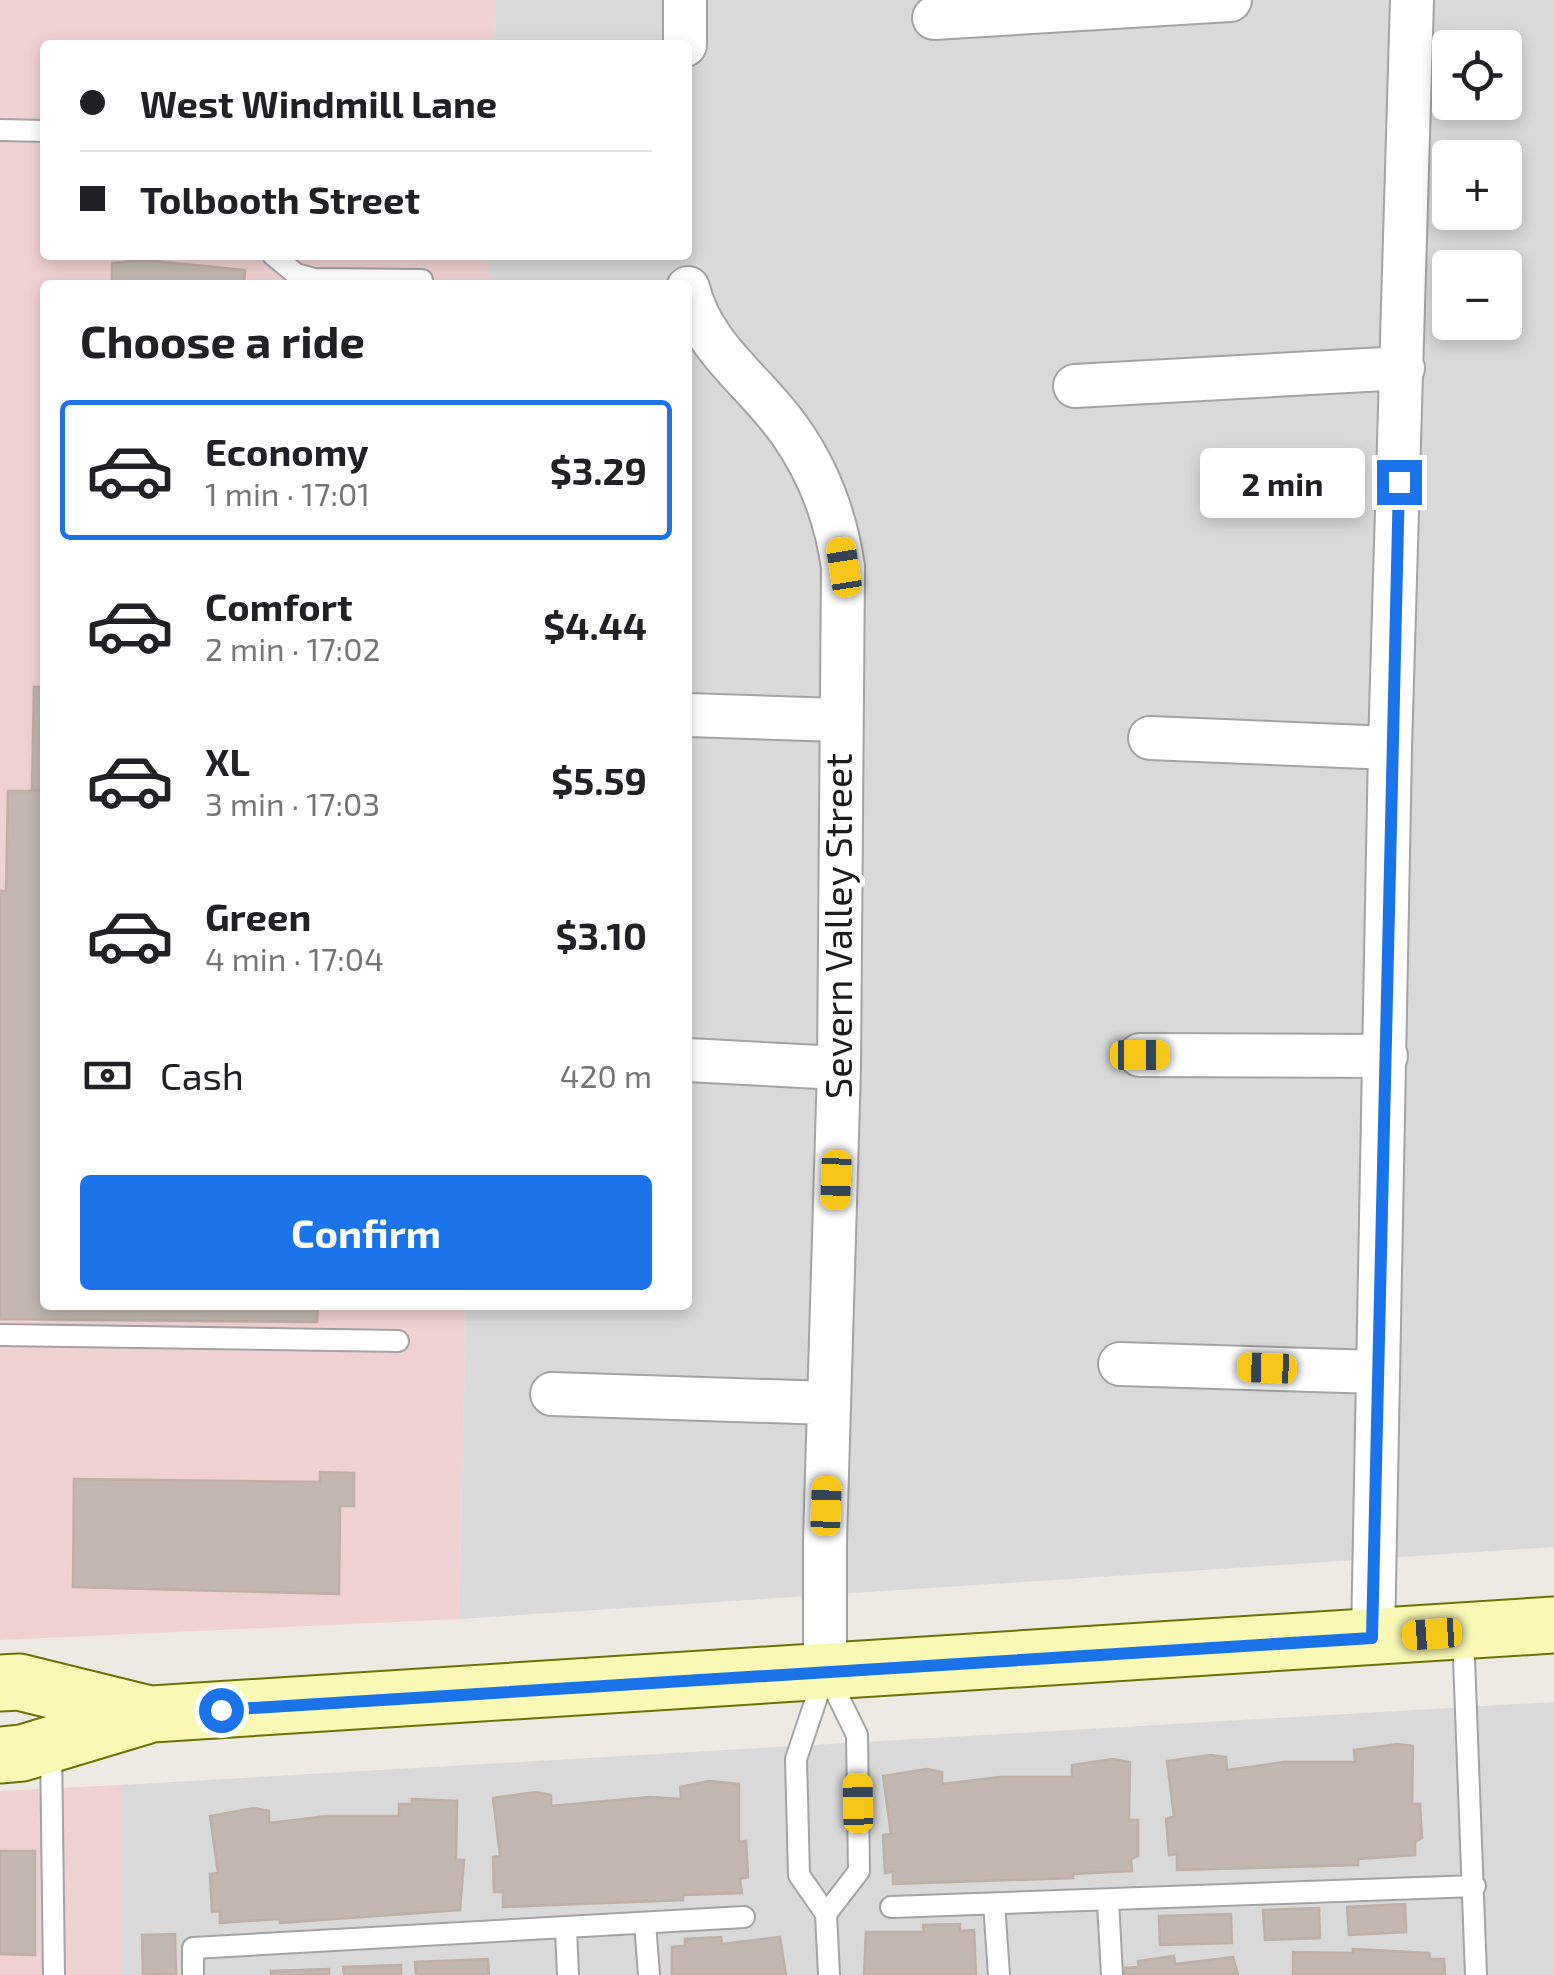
<!DOCTYPE html>
<html lang="en">
<head>
<meta charset="utf-8">
<style>
	body { margin:0; font-family:"Exo 2",sans-serif; background:#f2f2f2; color:#202124; height:100vh; display:flex; flex-direction:column; font-size:38px; white-space:nowrap }
	* { box-sizing:border-box; margin:0 }
	p { font-size:32px; color:#757577 }
	.icon { flex:none; width:55px; height:55px; fill:none; stroke:currentColor; stroke-width:2; stroke-linecap:round; stroke-linejoin:round }
	.map { position:relative; flex:1; overflow:hidden }
	.sheet { position:absolute; left:40px; top:280px; width:652px; height:1030px; display:flex; flex-direction:column; background:#fff; border-radius:10px; box-shadow:0 5px 15px #0003 }
	.sheet>* { flex:none }
	.hud { position:absolute; left:40px; top:40px; width:652px; height:220px; border-radius:10px; box-shadow:0 5px 15px #0003; display:grid; align-content:center; height:220px; padding:0 40px; background:#fff }
	.tools { position:absolute; left:1432px; top:30px; display:grid; gap:20px }
	.tools a { display:grid; place-items:center; width:90px; height:90px; border-radius:10px; background:#fff; box-shadow:0 5px 15px #0003; font-size:50px }
	.end { position:absolute; width:45px; height:45px; margin:-22px; border:12px solid #1a73e8; background:#fff; box-shadow:0 0 0 5px #fff }
	.from { border-radius:50% }
	.bubble { position:absolute; height:70px; border-radius:10px; background:#fff; box-shadow:0 5px 15px #0003; font-size:32px; font-weight:700; line-height:70px; text-align:center }
	.car { position:absolute; width:30px; height:60px; margin:-30px -15px; border-radius:12px; box-shadow:0 0 8px 2px #0007; background:linear-gradient(#f5c518 24%,#345 0 40%,#f5c518 0 76%,#345 0 86%,#f5c518 0) }
	.hud b { display:flex; align-items:center; gap:35px; height:95px; font-size:38px }
	.hud b+b { border-top:2px solid #e0e0e0 }
	.hud i { width:25px; height:25px; background:#202124 }
	ul { padding:0; list-style:none }
	li { display:flex; align-items:center; gap:30px; height:140px; margin:0 20px 15px; padding:0 20px; border:5px solid transparent; border-radius:10px }
	li div { flex:1 }
	li b { display:block; font-size:38px }
	li em { font-style:normal; font-weight:700 }
	li.selected { border-color:#1a73e8 }
	li>.icon { width:90px; height:90px; stroke-width:1.5 }
	h2 { padding:0 40px; font-size:45px; line-height:120px }
	.pay { display:flex; align-items:center; gap:25px; height:110px; padding:0 40px; font-size:38px }
	.pay p { margin-inline-start:auto }
	.action { display:flex; gap:20px; margin-top:auto; padding:20px 40px }
	.action a { flex:1; height:115px; border-radius:10px; background:#1a73e8; color:#fff; font-size:40px; font-weight:700; line-height:115px; text-align:center }
	.map>svg:first-child { display:block }
</style>
</head>
<body>
<div class="map">
<svg width="1554" height="1975" viewBox="0 0 1554 1975">
	<rect width="100%" height="100%" fill="#eee9e2"/>
	<!-- residential -->
	<path fill="#dad9d9" fill-rule="evenodd" d="M495,0H1554V1547L459,1619L466,1305H688V285H489V255H688V45H494ZM1450,48H1505V102H1450ZM1450,158H1505V212H1450ZM1450,268H1505V322H1450Z
		M1554,1702V1975H122V1785Z"/>
	<!-- commercial -->
	<path fill="#efd1d1" d="M0,0H495L494,45H45V255H489V285H45V1305H466L459,1619L0,1640Z
		M122,1785V1975H0V1791Z"/>
	<!-- building -->
	<path fill="#c2b8b1" stroke="#bfafa4" stroke-width="2.5" d="M145,260L245,270L244,285H112V263Z
		M34,687H45V790H32Z
		M8,791H45V1305H318L317,1322L0,1319V891H6Z
		M320,1472L354,1473V1506H340L339,1594L73,1587L74,1479L320,1482Z
		M1397,1744L1413,1746L1412,1804H1420L1422,1838L1415,1842V1855L1358,1859V1865L1177,1870V1854L1169,1855L1166,1819L1174,1816L1167,1761L1211,1755L1226,1757L1227,1770L1284,1762H1355L1354,1750Z
		M1113,1759L1130,1762L1129,1820H1138V1856L1131,1859L1132,1871L1073,1874V1878L893,1884V1872L885,1873L883,1835L891,1834L883,1776L927,1769L942,1772V1784L1000,1777H1072V1765Z
		M709,1781L739,1784V1842L746,1841L748,1877L740,1879L742,1893L683,1895V1900L503,1907V1892H494L493,1857L500,1856L493,1798L536,1792L551,1795V1806L650,1797L681,1799L680,1787Z
		M412,1799L457,1801L456,1860H464L460,1910L280,1923L279,1919L220,1923V1911L212,1912L210,1874L218,1873L210,1816L254,1808L269,1811V1823L327,1816H399V1804H412Z
		M0,1851H35V1955L0,1954Z
		M1405,1904L1406,1932L1349,1935L1347,1907Z
		M1319,1908L1320,1938L1265,1940L1263,1910Z
		M1231,1914L1232,1943L1160,1945L1159,1916Z
		M960,1924V1931L974,1930L976,1975H864L866,1932H924L923,1925Z
		M175,1934L176,1974L143,1975L142,1935Z
		M721,1937L722,1944L780,1937L786,1975H672V1947L685,1946V1939Z
		M1353,1949L1429,1953L1430,1959H1444L1445,1975H1293V1952L1353,1953Z
		M1174,1956L1175,1964L1233,1957L1238,1975H1125V1968L1139,1967L1138,1961Z
		M488,1959L489,1975H416L415,1962Z
		M401,1965V1975H344L343,1967Z
		M329,1969V1975H271V1971Z"/>
	<g fill="none" stroke-linecap="round" stroke-linejoin="round">
		<defs>
			<path id="lane" d="M0,130L45,131
				M273,255L296,274L314,279L422,280
				M0,1335L398,1341
				M1463,1632L1476,1975
				M825,1673L796,1759L799,1875L826,1914L829,1975
				M51,1747L54,1975
				M1108,1902L1112,1975
				M994,1904L999,1975
				M891,1907L1475,1886
				M826,1914L859,1871L857,1735L827,1674
				M645,1923L649,1975
				M566,1929L568,1975
				M193,1975V1948L744,1917"/>
			<path id="street" d="M934,18L1230,0
				M685,45V0
				M688,288C703,349 755,381 790,431C819,472 836,518 843,567L839,1068L825,1541V1671
				M1075,386L1403,368
				M688,715L839,720
				M1150,738L1390,748
				M1140,1055L1386,1056
				M688,1060L839,1068
				M1120,1364L1378,1372
				M552,1394L829,1403
				M1373,1638L1390,748L1412,0"/>
			<path id="secondary" d="M0,1683L19,1682L149,1714
				M0,1755L22,1753L152,1714L1554,1625"/>
		</defs>
		<!-- lane casing -->
		<use href="#lane" stroke="#a3a3a3" stroke-width="24"/>
		<!-- street casing -->
		<use href="#street" stroke="#a3a3a3" stroke-width="46"/>
		<!-- secondary casing -->
		<use href="#secondary" stroke="#6c7205" stroke-width="59"/>
		<!-- lane -->
		<use href="#lane" stroke="#fff" stroke-width="20"/>
		<!-- street -->
		<use href="#street" stroke="#fff" stroke-width="42"/>
		<!-- secondary -->
		<use href="#secondary" stroke="#f9f9b5" stroke-width="55"/>
	</g>
	<g fill="none" stroke-linecap="round" stroke-linejoin="round">
		<!-- route -->
		<path stroke="#1a73e8" stroke-width="12" d="M221,1710L1372,1638L1399,482"/>
	</g>
	<g text-anchor="middle" stroke-width="10" stroke-linejoin="round" paint-order="stroke">
		<!-- street labels -->
		<g font-size="38" fill="#1c1c1c" stroke="#fff">
			<text transform="translate(839 926) rotate(-90)" y="13">Severn Valley Street</text>
		</g>
	</g>
</svg>
<div class="tools">
<a><svg class="icon" aria-label="locate" viewBox="0 0 24 24"><circle cx="12" cy="12" r="6"/><path d="M12 2v4M12 18v4M2 12h4M18 12h4"/></svg></a>
<a>+</a>
<a>−</a>
</div>
<i class="end from" style="left:221px;top:1710px"></i>
<i class="end" style="left:1399px;top:482px"></i>
<div class="bubble" style="left:1200px;top:448px;width:165px">2 min</div>
<i class="car" style="left:844px;top:567px;rotate:351deg"></i>
<i class="car" style="left:1140px;top:1055px;rotate:90deg"></i>
<i class="car" style="left:836px;top:1180px;rotate:182deg"></i>
<i class="car" style="left:1267px;top:1368px;rotate:272deg"></i>
<i class="car" style="left:826px;top:1506px;rotate:2deg"></i>
<i class="car" style="left:1432px;top:1634px;rotate:266deg"></i>
<i class="car" style="left:858px;top:1803px;rotate:359deg"></i>
<div class="hud">
<b><i class="from"></i>West Windmill Lane</b>
<b><i></i>Tolbooth Street</b>
</div>
<section class="sheet">
<h2>Choose a ride</h2>
<ul>
<li class="selected"><svg class="icon" aria-label="car" viewBox="0 0 24 24"><path d="M5 17H2v-5l4-1 3-4h7l3 4 3 1v5h-3M9 17h6M6 11h13"/><circle cx="7" cy="17" r="2"/><circle cx="17" cy="17" r="2"/></svg><div><b>Economy</b><p>1 min · 17:01</p></div><em>$3.29</em></li>
<li><svg class="icon" aria-label="car" viewBox="0 0 24 24"><path d="M5 17H2v-5l4-1 3-4h7l3 4 3 1v5h-3M9 17h6M6 11h13"/><circle cx="7" cy="17" r="2"/><circle cx="17" cy="17" r="2"/></svg><div><b>Comfort</b><p>2 min · 17:02</p></div><em>$4.44</em></li>
<li><svg class="icon" aria-label="car" viewBox="0 0 24 24"><path d="M5 17H2v-5l4-1 3-4h7l3 4 3 1v5h-3M9 17h6M6 11h13"/><circle cx="7" cy="17" r="2"/><circle cx="17" cy="17" r="2"/></svg><div><b>XL</b><p>3 min · 17:03</p></div><em>$5.59</em></li>
<li><svg class="icon" aria-label="car" viewBox="0 0 24 24"><path d="M5 17H2v-5l4-1 3-4h7l3 4 3 1v5h-3M9 17h6M6 11h13"/><circle cx="7" cy="17" r="2"/><circle cx="17" cy="17" r="2"/></svg><div><b>Green</b><p>4 min · 17:04</p></div><em>$3.10</em></li>
</ul>
<div class="pay"><svg class="icon" aria-label="cash" viewBox="0 0 24 24"><path d="M3 7h18v10H3z"/><circle cx="12" cy="12" r="2"/></svg>Cash<p>420 m</p></div>
<div class="action"><a>Confirm</a></div>
</section>
</div>
</body>
</html>
